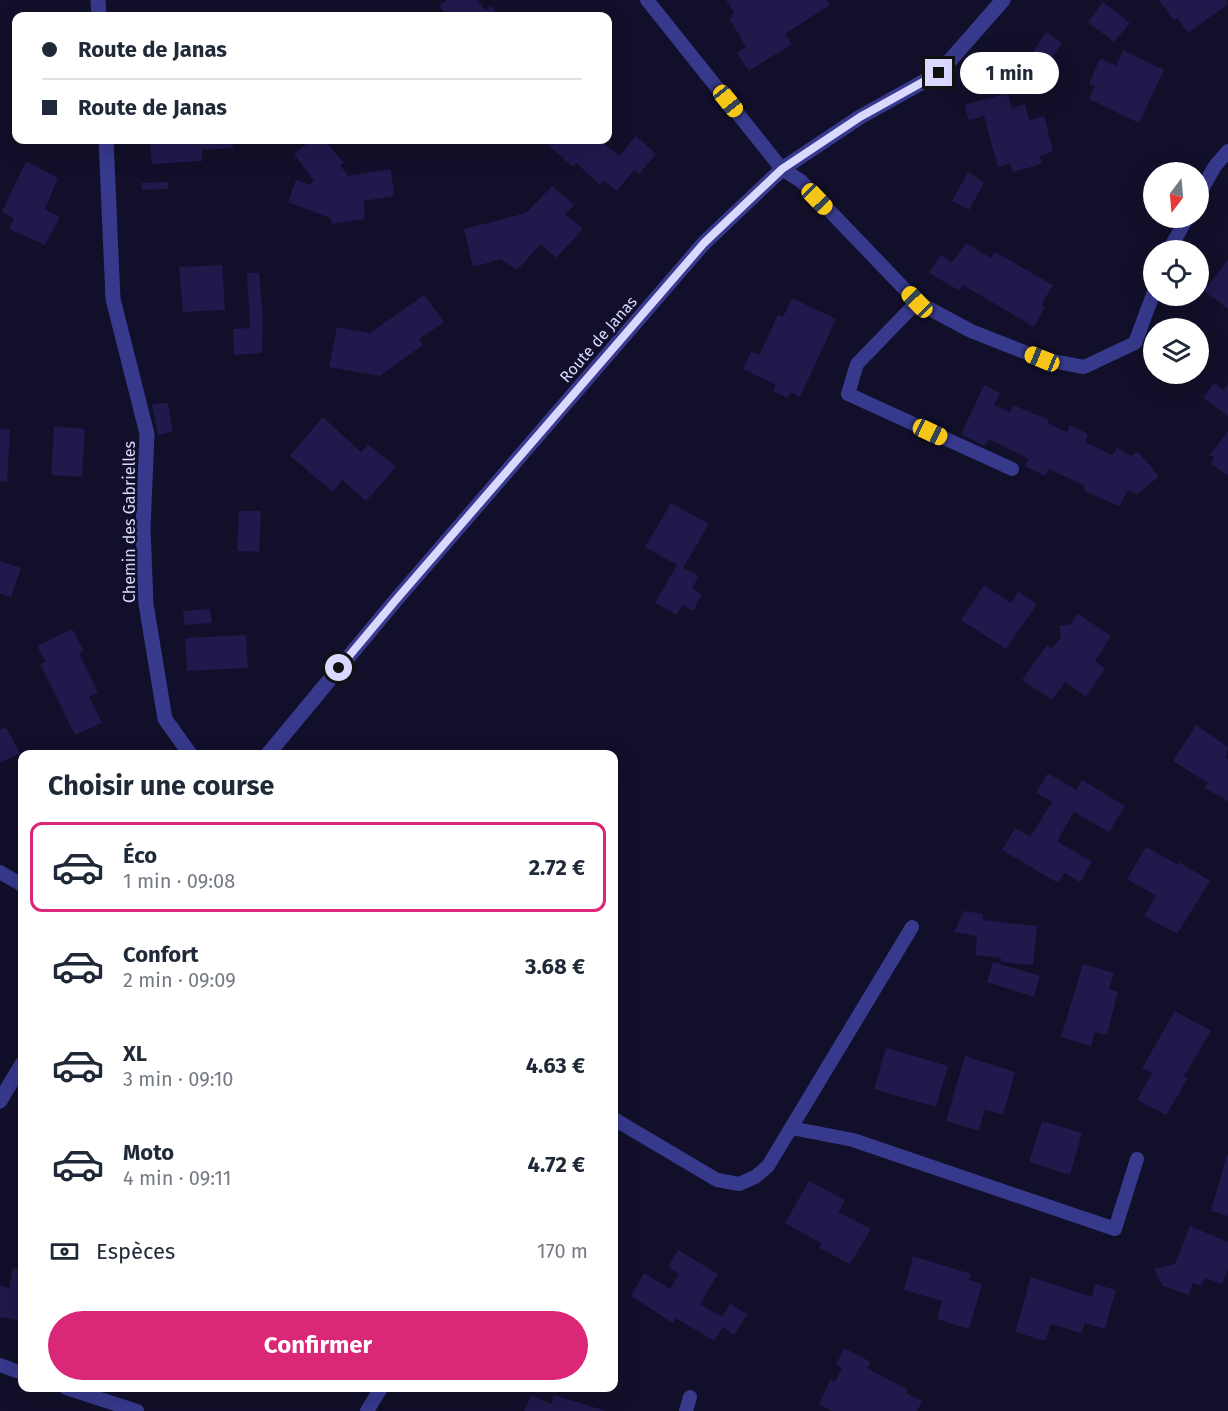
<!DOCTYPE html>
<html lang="fr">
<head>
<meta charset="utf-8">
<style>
	body { margin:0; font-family:"Fira Sans",sans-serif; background:#f6f6f7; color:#1f2937; height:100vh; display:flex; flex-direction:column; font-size:22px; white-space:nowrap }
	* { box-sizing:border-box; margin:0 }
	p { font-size:20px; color:#747a83 }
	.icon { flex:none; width:33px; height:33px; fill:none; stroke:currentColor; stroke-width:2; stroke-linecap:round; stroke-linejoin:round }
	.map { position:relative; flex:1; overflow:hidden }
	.panel { position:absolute; left:18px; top:750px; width:600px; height:642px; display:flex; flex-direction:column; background:#fff; border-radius:12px; box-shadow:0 6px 24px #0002 }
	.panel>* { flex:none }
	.hud { position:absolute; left:12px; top:12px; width:600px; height:132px; border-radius:12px; box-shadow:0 6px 24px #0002; display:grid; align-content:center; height:132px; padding:0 30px; background:#fff }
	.needle { width:39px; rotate:196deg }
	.buttons { position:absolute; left:1143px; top:162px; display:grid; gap:12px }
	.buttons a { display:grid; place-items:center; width:66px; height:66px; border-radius:50%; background:#fff; box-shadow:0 6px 24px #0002; font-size:30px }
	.end { position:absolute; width:27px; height:27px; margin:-14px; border:8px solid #dad8ff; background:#111; box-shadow:0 0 0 3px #111 }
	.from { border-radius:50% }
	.bubble { position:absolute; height:42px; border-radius:21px; background:#fff; box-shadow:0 6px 24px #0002; font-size:20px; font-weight:700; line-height:42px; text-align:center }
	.car { position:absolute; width:18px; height:36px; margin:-18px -9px; border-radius:8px; box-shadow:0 0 4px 2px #0007; background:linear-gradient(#f5c518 24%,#345 0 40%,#f5c518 0 76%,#345 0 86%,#f5c518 0) }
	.hud b { display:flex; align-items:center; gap:21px; height:57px; font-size:22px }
	.hud b+b { border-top:2px solid #e0e1e3 }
	.hud i { width:15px; height:15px; background:#1f2937 }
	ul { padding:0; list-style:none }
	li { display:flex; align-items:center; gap:18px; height:90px; margin:0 12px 9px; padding:0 18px; border:3px solid transparent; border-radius:12px }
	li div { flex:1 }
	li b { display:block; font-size:22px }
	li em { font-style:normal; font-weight:700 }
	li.on { border-color:#db2777 }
	li>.icon { width:54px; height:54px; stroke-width:1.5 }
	h2 { padding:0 30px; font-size:27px; line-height:72px }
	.pay { display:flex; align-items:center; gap:15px; height:66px; padding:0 30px; font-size:22px }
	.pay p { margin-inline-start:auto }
	.primary-button { display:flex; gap:12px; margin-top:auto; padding:12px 30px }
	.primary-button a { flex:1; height:69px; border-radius:36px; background:#db2777; color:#fff; font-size:24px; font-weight:700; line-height:69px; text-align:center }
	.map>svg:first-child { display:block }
</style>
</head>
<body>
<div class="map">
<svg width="1228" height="1411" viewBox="0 0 1228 1411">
	<rect width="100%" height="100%" fill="#120f2a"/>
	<!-- building -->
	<path fill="#20194c" d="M447,0H478L485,10L491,6L499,16H448L439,6Z
		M726,0H827L830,5L785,34L792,44L749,71L737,53L746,47L732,23L729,22L734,12Z
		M1159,0H1225L1228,4L1188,33L1177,18L1174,20Z
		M1103,2L1130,23L1114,42L1088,22Z
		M1046,32L1062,43L1044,69L1029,58Z
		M1123,50L1164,70L1139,123L1089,99L1095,86L1089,84L1100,58L1116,66Z
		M1008,93L1012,108L1025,104L1029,120L1044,116L1053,151L1040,156L1042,164L1013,172L1010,164L998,167L984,116L969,120L964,105Z
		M636,136L656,154L639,174L634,170L617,191L603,180L600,185L576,163L573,167L548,145L553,140H599L619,156Z
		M150,140H232L233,148L202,150V161L152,164Z
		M312,140H324L344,163L340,165L348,176L391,169L394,196L364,201L365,219L332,224L330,218L288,202L296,180L310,185L314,181L294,154Z
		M26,161L58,178L45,209L60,217L45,245L9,229L14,218L2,212Z
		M968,172L984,183L969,210L952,201Z
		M168,182V189L142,190L141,183Z
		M552,186L574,205L565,214L583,229L556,258L541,244L517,270L501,259L473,267L464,229L526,213Z
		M966,243L991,258L995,252L1053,285L1041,305L1045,307L1034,327L963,285L960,291L929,273L941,255L952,262Z
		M1228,260V309L1204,291Z
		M222,265L225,310L183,312L179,267Z
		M247,273H259L263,316L262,353L234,355L233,329L250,328Z
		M424,295L444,322L419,339L423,345L380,376L329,367L337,327L370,333Z
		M792,298L836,319L800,397L791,392L788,398L773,391L776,385L743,369L751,352L759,355L778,315L783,317Z
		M1214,383L1224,390L1228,384V416L1203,398Z
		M984,385L1000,393L994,405L1010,412L1013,405L1049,420L1047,423L1067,432L1070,425L1088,434L1085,442L1112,455L1117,448L1131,456L1138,452L1159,476L1137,495L1128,490L1119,506L1084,491L1085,486L1049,469L1045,476L1025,466L1029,459L989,439L984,446L961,434Z
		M168,403L173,432L158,435L152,404Z
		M323,417L361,452L368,444L396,467L366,501L342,480L333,492L290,456Z
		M54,426L85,429L82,477L51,475Z
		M0,429L10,430L7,482L0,481Z
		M1228,431V476L1211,464L1214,458L1210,455Z
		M671,503L709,524L683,568L699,576L692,588L702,594L693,611L682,605L677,615L655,603L677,565L645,547Z
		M239,511H261L259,552L237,551Z
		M0,561L21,568L11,597L0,594Z
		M984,585L1011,603L1018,592L1037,604L1006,649L961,620Z
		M210,609L212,623L184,625L183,611Z
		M1077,613L1111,636L1095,661L1105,669L1086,697L1065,682L1052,700L1022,680L1047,645L1052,648L1061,638L1059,626L1071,624Z
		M72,629L84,651L79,654L98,692L89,697L102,723L75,735L40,664L46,662L37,646Z
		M246,635L248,668L187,671L185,638Z
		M1196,725L1228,747L1226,758L1228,759V801L1205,788L1208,783L1173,761Z
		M6,727L20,753L0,763V730Z
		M1048,773L1076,790L1082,780L1125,806L1109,832L1074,812L1057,841L1092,862L1080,882L1064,873L1058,883L1002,850L1015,828L1030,837L1052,802L1036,793Z
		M1146,847L1178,865L1179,862L1210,881L1177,934L1144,916L1156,896L1127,879Z
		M964,911L983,914V920L1037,926L1033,965L1001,962V958L975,955L977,936L954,932Z
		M993,962L1040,976L1034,997L987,982Z
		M1083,964L1114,973L1109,989L1118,992L1107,1035L1095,1032L1091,1046L1061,1037Z
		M1175,1011L1211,1031L1184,1076L1188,1078L1166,1115L1137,1100L1152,1073L1142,1068Z
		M886,1048L948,1066L936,1107L874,1089Z
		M965,1056L1015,1072L1003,1115L985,1109L979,1131L946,1121Z
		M1042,1121L1082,1133L1070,1175L1029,1162Z
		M1227,1155H1228V1216L1211,1211Z
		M809,1181L845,1200L838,1212L871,1229L850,1264L819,1248L821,1243L785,1223Z
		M1190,1226L1228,1242V1269L1222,1284L1205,1278L1201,1286L1193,1283L1189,1295L1163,1286L1154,1269L1175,1264Z
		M678,1250L718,1274L700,1304L722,1317L730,1304L747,1314L734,1335L723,1327L714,1341L676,1318L673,1323L631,1296L644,1273L670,1289L679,1274L668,1267Z
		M913,1256L971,1274L969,1280L982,1284L969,1329L937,1319L942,1301L904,1290Z
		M13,1268L22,1270V1321L0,1317V1286L9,1288Z
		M1031,1277L1092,1297L1095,1284L1116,1290L1105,1329L1085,1323L1081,1333L1051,1324L1045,1341L1015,1332Z
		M844,1348L871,1362L867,1368L908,1390L906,1393L922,1401L917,1411H832L819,1404L830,1380L835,1382L842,1368L836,1365Z
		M531,1395L551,1404L554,1395L606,1411H524Z"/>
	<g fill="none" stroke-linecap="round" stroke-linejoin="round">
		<!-- service -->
		<path stroke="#37398c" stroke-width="14" d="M647,0L782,169L801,181L917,302L857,364L848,394L1012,469
			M1198,196L1215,166L1228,151
			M1169,250L1187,218
			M917,302L971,331L1042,359L1084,367L1135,343L1154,292
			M0,872L22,885
			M614,1119L717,1180L739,1184L755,1177L768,1166L912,927
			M791,1128L853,1140L1115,1229L1137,1159
			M0,1365L22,1373
			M66,1388L137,1411
			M367,1411L381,1388
			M686,1411L690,1397"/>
		<!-- minor -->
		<path stroke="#37398c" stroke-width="15" d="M98,0L99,16
			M106,140L113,299L147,434L143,529L146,604L165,719L190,754"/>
		<!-- tertiary -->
		<path stroke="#37398c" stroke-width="15" d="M268,754L395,601L704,243L782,169L860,117L939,73L1003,0
			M0,1101L22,1064"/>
	</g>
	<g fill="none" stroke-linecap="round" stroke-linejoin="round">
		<!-- route -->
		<path stroke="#dad8ff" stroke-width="8" d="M339,668L395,601L704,243L782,169L860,117L939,73"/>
	</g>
	<g text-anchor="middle" stroke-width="5" stroke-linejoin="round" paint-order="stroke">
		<!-- street labels -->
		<g font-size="16" fill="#dad8ff" stroke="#120f2a">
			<text transform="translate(598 339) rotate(-49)" y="6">Route de Janas</text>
			<text transform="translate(129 522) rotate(-90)" y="6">Chemin des Gabrielles</text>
		</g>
	</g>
</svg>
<div class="buttons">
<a><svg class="needle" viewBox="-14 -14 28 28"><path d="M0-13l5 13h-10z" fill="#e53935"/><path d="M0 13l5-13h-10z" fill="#747a83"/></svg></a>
<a><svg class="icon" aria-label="locate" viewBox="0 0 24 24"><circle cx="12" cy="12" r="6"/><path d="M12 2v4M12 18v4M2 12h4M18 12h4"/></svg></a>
<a><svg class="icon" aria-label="layers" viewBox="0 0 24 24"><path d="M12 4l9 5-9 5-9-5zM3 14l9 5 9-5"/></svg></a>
</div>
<i class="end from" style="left:339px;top:668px"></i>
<i class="end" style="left:939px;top:73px"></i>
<div class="bubble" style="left:960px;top:52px;width:99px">1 min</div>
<i class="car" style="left:728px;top:101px;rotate:141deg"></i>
<i class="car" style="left:817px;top:199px;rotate:136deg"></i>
<i class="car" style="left:917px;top:302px;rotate:316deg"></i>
<i class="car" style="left:1042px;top:359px;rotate:292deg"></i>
<i class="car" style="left:930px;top:432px;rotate:115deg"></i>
<div class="hud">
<b><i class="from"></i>Route de Janas</b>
<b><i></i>Route de Janas</b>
</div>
<section class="panel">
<h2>Choisir une course</h2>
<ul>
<li class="on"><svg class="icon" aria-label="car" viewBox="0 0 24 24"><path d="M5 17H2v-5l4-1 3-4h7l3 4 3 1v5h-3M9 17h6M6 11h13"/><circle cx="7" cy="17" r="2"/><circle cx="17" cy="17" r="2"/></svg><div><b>Éco</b><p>1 min · 09:08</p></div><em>2.72 €</em></li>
<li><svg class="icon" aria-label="car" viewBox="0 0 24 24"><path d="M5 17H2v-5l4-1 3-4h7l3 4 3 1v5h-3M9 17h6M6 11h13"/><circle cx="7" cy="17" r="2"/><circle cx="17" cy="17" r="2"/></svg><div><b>Confort</b><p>2 min · 09:09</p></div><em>3.68 €</em></li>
<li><svg class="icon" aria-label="car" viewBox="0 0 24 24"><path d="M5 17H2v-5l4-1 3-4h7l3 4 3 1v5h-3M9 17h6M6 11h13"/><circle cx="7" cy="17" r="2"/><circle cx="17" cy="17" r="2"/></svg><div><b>XL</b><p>3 min · 09:10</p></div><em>4.63 €</em></li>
<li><svg class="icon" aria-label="car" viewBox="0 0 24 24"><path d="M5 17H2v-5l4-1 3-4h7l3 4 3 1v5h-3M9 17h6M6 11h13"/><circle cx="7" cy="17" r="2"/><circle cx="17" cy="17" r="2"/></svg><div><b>Moto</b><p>4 min · 09:11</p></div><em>4.72 €</em></li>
</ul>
<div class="pay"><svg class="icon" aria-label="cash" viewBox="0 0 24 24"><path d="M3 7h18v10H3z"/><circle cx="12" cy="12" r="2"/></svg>Espèces<p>170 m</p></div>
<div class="primary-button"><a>Confirmer</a></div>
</section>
</div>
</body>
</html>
